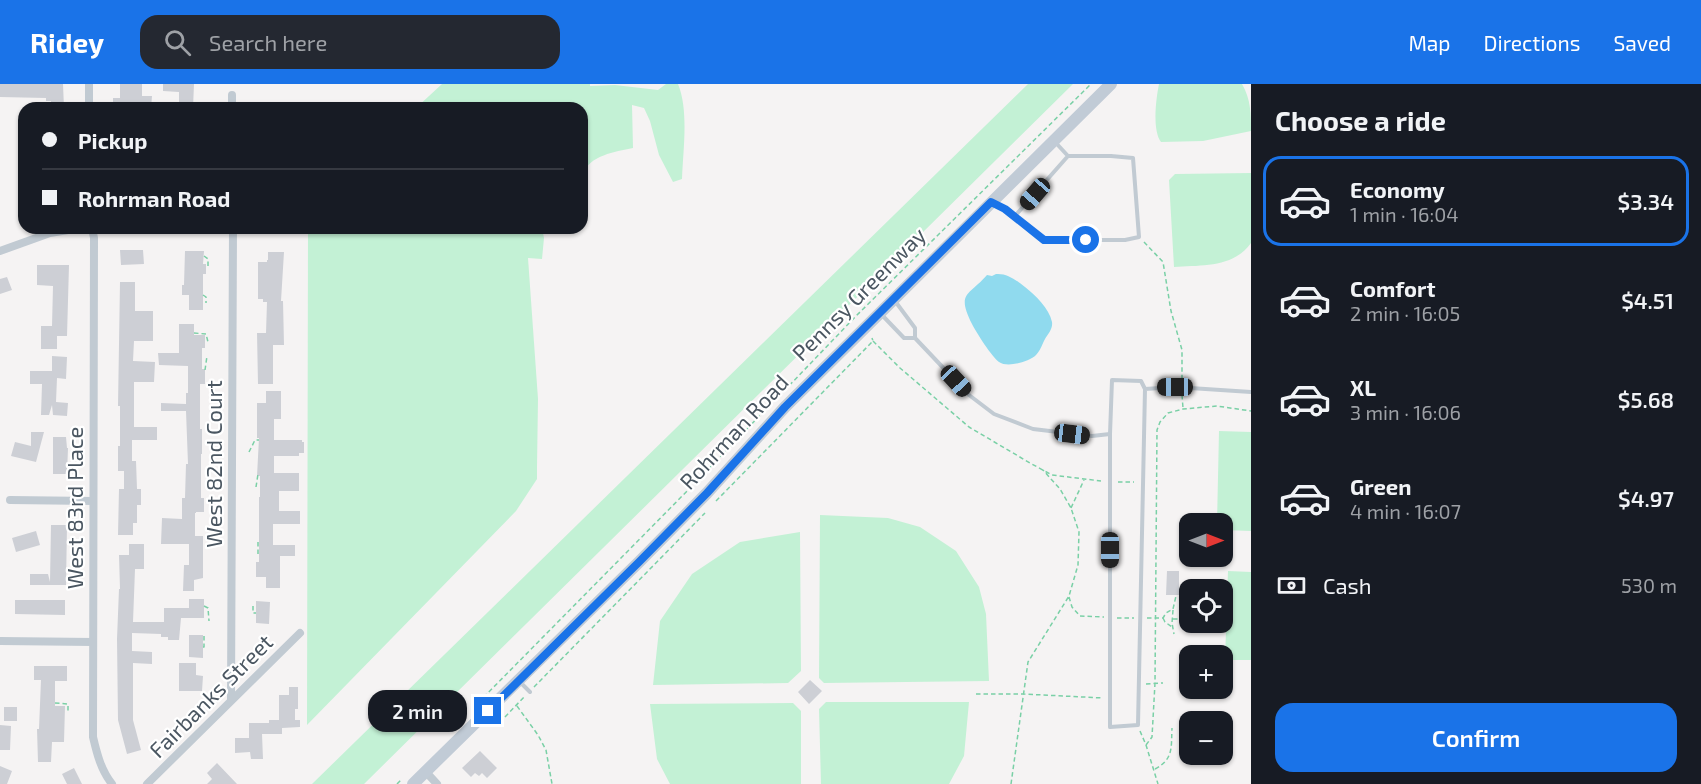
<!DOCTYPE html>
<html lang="en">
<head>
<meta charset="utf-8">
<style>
	body { margin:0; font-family:"Exo 2",sans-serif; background:#242831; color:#f1f3f6; height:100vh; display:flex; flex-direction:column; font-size:22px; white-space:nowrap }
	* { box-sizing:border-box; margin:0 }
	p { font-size:20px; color:#9ea1a6 }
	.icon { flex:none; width:33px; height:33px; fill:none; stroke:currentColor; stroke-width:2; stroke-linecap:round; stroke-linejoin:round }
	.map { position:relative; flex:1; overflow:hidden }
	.panel { display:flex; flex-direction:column; background:#171b24; width:450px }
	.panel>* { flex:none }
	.hud { position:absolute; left:18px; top:18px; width:570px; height:132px; border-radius:18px; box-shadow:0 2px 4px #0004; display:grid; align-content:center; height:132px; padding:0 24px; background:#171b24 }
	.needle { width:39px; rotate:90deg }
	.tools { position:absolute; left:1179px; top:429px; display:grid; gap:12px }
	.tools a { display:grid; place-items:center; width:54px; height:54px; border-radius:12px; background:#171b24; box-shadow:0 2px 4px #0004; font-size:30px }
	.end { position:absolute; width:27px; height:27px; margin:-14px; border:8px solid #1a73e8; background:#fff; box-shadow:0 0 0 3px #fff }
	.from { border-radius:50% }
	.bubble { position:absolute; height:42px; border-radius:18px; background:#171b24; box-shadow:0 2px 4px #0004; font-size:20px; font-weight:600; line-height:42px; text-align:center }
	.car { position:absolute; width:18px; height:36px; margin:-18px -9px; border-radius:8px; box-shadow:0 0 4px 2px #0007; background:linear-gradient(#222 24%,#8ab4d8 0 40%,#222 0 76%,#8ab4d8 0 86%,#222 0) }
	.hud b { display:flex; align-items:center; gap:21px; height:57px; font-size:22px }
	.hud b+b { border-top:2px solid #363941 }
	.hud i { width:15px; height:15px; background:#f1f3f6 }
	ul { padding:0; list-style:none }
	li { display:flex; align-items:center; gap:18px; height:90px; margin:0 12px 9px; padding:0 12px; border:3px solid transparent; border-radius:18px }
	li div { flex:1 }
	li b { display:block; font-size:22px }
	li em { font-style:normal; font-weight:600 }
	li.selected { border-color:#1a73e8 }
	li>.icon { width:54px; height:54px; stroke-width:1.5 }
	h2 { padding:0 24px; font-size:27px; line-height:72px }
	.pay { display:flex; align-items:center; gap:15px; height:66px; padding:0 24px; font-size:22px }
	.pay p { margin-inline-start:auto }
	.cta { display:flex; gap:12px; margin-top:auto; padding:12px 24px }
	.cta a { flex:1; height:69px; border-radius:18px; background:#1a73e8; color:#fff; font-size:24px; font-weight:600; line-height:69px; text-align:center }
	header { display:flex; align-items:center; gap:36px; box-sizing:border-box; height:84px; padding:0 30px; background:#1a73e8; color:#fff }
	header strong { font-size:28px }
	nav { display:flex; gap:33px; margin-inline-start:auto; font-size:21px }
	.search { width:420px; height:54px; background:#242831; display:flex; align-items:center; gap:15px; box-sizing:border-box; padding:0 21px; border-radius:18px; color:#9ea1a6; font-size:22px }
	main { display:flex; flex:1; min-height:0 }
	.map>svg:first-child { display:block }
</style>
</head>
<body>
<header>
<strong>Ridey</strong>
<div class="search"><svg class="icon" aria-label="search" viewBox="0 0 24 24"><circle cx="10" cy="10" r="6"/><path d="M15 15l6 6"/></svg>Search here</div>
<nav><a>Map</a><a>Directions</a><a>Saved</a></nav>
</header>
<main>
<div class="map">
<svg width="1251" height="700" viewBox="0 0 1251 700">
	<rect width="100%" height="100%" fill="#f5f3f3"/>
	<!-- green -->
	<path fill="#c3f1d5" d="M442,0H590V2L615,1L658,6L666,0H678C689,27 683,66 682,95L673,98L659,71L650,37L644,24L632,21L633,64C614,68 591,71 582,90V24H416Z
		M1028,0H1073L364,700H312Z
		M1159,0H1242C1251,15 1251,31 1251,47L1203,57L1161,58C1152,46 1156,15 1159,0Z
		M1251,89V159C1233,184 1202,181 1174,183L1169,96L1175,90Z
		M308,144H542L544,154L542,175L528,174L538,315L537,383V395L516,427L307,641Z
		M1219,347L1251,348V447L1223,446L1222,440L1217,439Z
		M820,431L888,434L920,443L956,467L979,503L986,530L989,597L824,599L819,594Z
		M800,448L801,587L788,599L653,601L660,537L692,490L740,458Z
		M1228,487L1251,488V576H1225Z
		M826,618H969L964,672L949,700H821L819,625Z
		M793,619L801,627V700H670L657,675L650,620Z"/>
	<!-- water -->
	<path fill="#90daee" d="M996,190C1007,189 1016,196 1025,203C1036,212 1049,224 1052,238C1053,245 1048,250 1045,255C1042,260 1041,266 1036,271C1029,278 1007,284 999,278C992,273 976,248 972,240C956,208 969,212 987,191L992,192Z"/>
	<!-- building -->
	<path fill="#cdcfd5" d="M0,0H63L64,24H51V17H46V14L0,13Z
		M120,0H142V12H152L151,24H113V14H120Z
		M163,0H194L193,24H179V8L163,7Z
		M120,166H143L144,180L121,181Z
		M185,167H204L203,180H206V190H203V226H189V211H182V201H184Z
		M268,168H284L281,217H283L284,261H273V300H258L257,249H266L267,218H263V215H258V178H267V176H268Z
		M37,181H69L67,252H57V265H41V242H52L53,202L37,201Z
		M7,193L12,206L0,210V195Z
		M120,198H135V227H153V257H134L133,277L155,278L154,298H134V343H157V356H132V377H136L137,405H141V421H137V439H133V451H118L119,405H124V387H118V362H120V322H118Z
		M179,240H194V251H205V264H202V285H205V300H200V345H202V370H201V414H204V428H196V429H195V452H203V494L194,496V507H183L184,481H189V460H161L162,434L182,435V414H185L186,380H188L186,327H161V319L186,320V309H188V282L159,281L158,269H179Z
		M52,272L67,273L66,295L57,294L56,318L68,319L67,332L53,331L52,321L49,331H41L42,300H30V287H52Z
		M266,307H281V335H274V356H302V358H304V369H299V372H274V389H299V407H279V427H300V440H273V461H295V472H280V504H266V493H256V478H259V413H260V392H257L259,354H257V319H266Z
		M31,348H44L36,378L11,372L15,358L31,362Z
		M53,353H66L67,364H68L67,390H53Z
		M51,441H67L66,501H30V490H48L50,498Z
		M36,447L40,461L16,468L12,454Z
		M129,460H144V485H135L133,538H164V524H189V515H204V534H181L179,556H168V553H161V550L132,549V567L152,568V580L133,579V636L141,666L127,670L118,636L117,555L119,505H120L119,471H129Z
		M1167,487H1179V511H1166Z
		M15,516H65V531L15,530Z
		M256,517L270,518L269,540L256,539Z
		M189,551H203V574L189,573Z
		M179,579H196V591L203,592L202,607H179Z
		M34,582H67V597H55V622H65L64,658H52L51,678H38L37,645H39L41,596H34Z
		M810,596L822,607L809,620L798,608Z
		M289,603H298V625H295V636H300V643L282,644V650H262L263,675H251L250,668L235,669V654H249V639H269V636H279V611H289Z
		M4,623H17V637H4Z
		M0,641L11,642L10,666H0Z
		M480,667L497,684L487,694L482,689L479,692L475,689L471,693L462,684Z
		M217,679L237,700H207L212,695L207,689Z
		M0,682L12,687L7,700H0Z
		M74,684L82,700H67L62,690Z"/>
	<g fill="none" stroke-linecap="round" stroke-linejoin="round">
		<!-- path -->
		<path stroke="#7ad0a6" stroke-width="1.5" stroke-dasharray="4.5 3" stroke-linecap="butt" d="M268,24L269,23
			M1144,158L1163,178L1171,227L1182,266V297
			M204,172L208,175V184
			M203,211L206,213V219
			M194,249L206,250L208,258
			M873,257L900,284L969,343L1030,379L1052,391L1101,397
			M205,286L207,272
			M784,307L856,232L1091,0
			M1182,311L1183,324
			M249,368L255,356H259
			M1118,398H1134
			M256,403L258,390
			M716,417L873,257L872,254
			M1071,424L1084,396
			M258,470V458H259
			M1069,513L1072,523L1080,532L1104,533
			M204,522L208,524L209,537
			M253,522V529H256
			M1173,526L1172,539L1174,550
			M1117,534H1134
			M1147,534H1163L1166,529L1173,525L1176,512
			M1163,534L1165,538L1172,543
			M1173,535H1189
			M203,563H204V549
			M1146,600L1163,599
			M534,603L705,429
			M976,610H1023L1103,614
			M55,619L68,620V628
			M517,622L538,651L546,666L552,700
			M473,624L696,398L768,323
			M505,633L524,613
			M1140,647L1146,661L1158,700
			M1146,661L1152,653L1155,599L1157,346L1160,338L1168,329L1183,325L1217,322L1251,327
			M1155,685C1174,675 1171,663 1172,644
			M397,700L402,695
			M1011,700L1028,578L1069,512L1078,481L1079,448L1071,424L1060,405L1043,386"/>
		<!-- lane -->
		<path stroke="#c1cad2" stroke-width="4" d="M994,120L1006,125L1044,156H1125L1139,153L1133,74L1111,72H1068L1056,59
			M1015,132L1068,72
			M895,217L915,244V254L969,311L994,330L1033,345L1092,352L1110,350
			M881,230L904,254H915
			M1112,296L1141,297L1145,305L1138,641L1110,643V350Z
			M1145,305L1175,303L1251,308
			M520,598L530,608"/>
		<!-- street -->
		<path stroke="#c1cad2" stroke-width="8" d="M232,11V24
			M89,24V0
			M92,144L94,154L93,653C97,670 101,686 112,700
			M0,167L50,149L80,144
			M10,416L93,417
			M0,557L93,558
			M231,616L233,144
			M426,688L437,700
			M147,700L300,549"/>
		<!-- secondary -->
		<path stroke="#c1cbd6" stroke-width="12" d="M413,700L639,478L707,409L785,323L1111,0"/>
	</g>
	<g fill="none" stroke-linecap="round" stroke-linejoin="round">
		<!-- route -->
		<path stroke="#1a73e8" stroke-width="8" d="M488,627L639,478L707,409L785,323L991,118L1005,125L1044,156H1086"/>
	</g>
	<g text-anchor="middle" stroke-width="4.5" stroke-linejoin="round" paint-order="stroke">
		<!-- street labels -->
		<g font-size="22" fill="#4a5661" stroke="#fff">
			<text transform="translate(859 210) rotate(-45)" y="8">Pennsy Greenway</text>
			<text transform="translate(734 348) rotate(-47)" y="8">Rohrman Road</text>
			<text transform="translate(214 380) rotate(-90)" y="8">West 82nd Court</text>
			<text transform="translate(75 424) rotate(-90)" y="8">West 83rd Place</text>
			<text transform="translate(211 612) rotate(-45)" y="8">Fairbanks Street</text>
		</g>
	</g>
</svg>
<div class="tools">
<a><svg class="needle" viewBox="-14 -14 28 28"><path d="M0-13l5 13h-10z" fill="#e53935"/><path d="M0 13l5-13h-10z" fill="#9ea1a6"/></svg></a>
<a><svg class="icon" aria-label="locate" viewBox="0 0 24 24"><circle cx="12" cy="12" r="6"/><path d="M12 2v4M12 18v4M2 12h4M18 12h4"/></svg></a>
<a>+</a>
<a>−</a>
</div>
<i class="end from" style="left:1086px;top:156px"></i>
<i class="end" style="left:488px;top:627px"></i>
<div class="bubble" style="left:368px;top:606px;width:99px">2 min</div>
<i class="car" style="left:1035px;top:110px;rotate:221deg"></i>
<i class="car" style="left:956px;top:297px;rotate:137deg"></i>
<i class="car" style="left:1175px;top:303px;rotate:270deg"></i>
<i class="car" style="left:1072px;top:350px;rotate:97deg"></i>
<i class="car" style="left:1110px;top:466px;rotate:180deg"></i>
<div class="hud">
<b><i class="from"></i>Pickup</b>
<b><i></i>Rohrman Road</b>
</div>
</div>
<section class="panel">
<h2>Choose a ride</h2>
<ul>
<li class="selected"><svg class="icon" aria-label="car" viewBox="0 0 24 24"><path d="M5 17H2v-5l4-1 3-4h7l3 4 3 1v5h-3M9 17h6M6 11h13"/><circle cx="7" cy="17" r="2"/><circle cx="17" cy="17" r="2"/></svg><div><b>Economy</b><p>1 min · 16:04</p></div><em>$3.34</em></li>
<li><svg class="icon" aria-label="car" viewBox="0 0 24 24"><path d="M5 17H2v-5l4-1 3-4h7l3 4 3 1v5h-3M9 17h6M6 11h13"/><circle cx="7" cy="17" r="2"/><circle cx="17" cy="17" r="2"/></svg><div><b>Comfort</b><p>2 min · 16:05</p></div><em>$4.51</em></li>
<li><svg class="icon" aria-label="car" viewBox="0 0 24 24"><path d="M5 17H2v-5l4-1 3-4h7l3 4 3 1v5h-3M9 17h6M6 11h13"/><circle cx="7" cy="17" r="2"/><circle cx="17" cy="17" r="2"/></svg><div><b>XL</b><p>3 min · 16:06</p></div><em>$5.68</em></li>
<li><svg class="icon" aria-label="car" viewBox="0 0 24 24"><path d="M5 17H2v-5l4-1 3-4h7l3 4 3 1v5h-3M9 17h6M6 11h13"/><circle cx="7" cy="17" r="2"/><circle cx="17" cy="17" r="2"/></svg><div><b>Green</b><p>4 min · 16:07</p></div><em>$4.97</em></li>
</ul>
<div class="pay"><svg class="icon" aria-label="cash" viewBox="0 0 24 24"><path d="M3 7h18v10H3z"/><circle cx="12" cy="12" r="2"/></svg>Cash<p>530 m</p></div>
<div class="cta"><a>Confirm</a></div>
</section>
</main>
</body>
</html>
